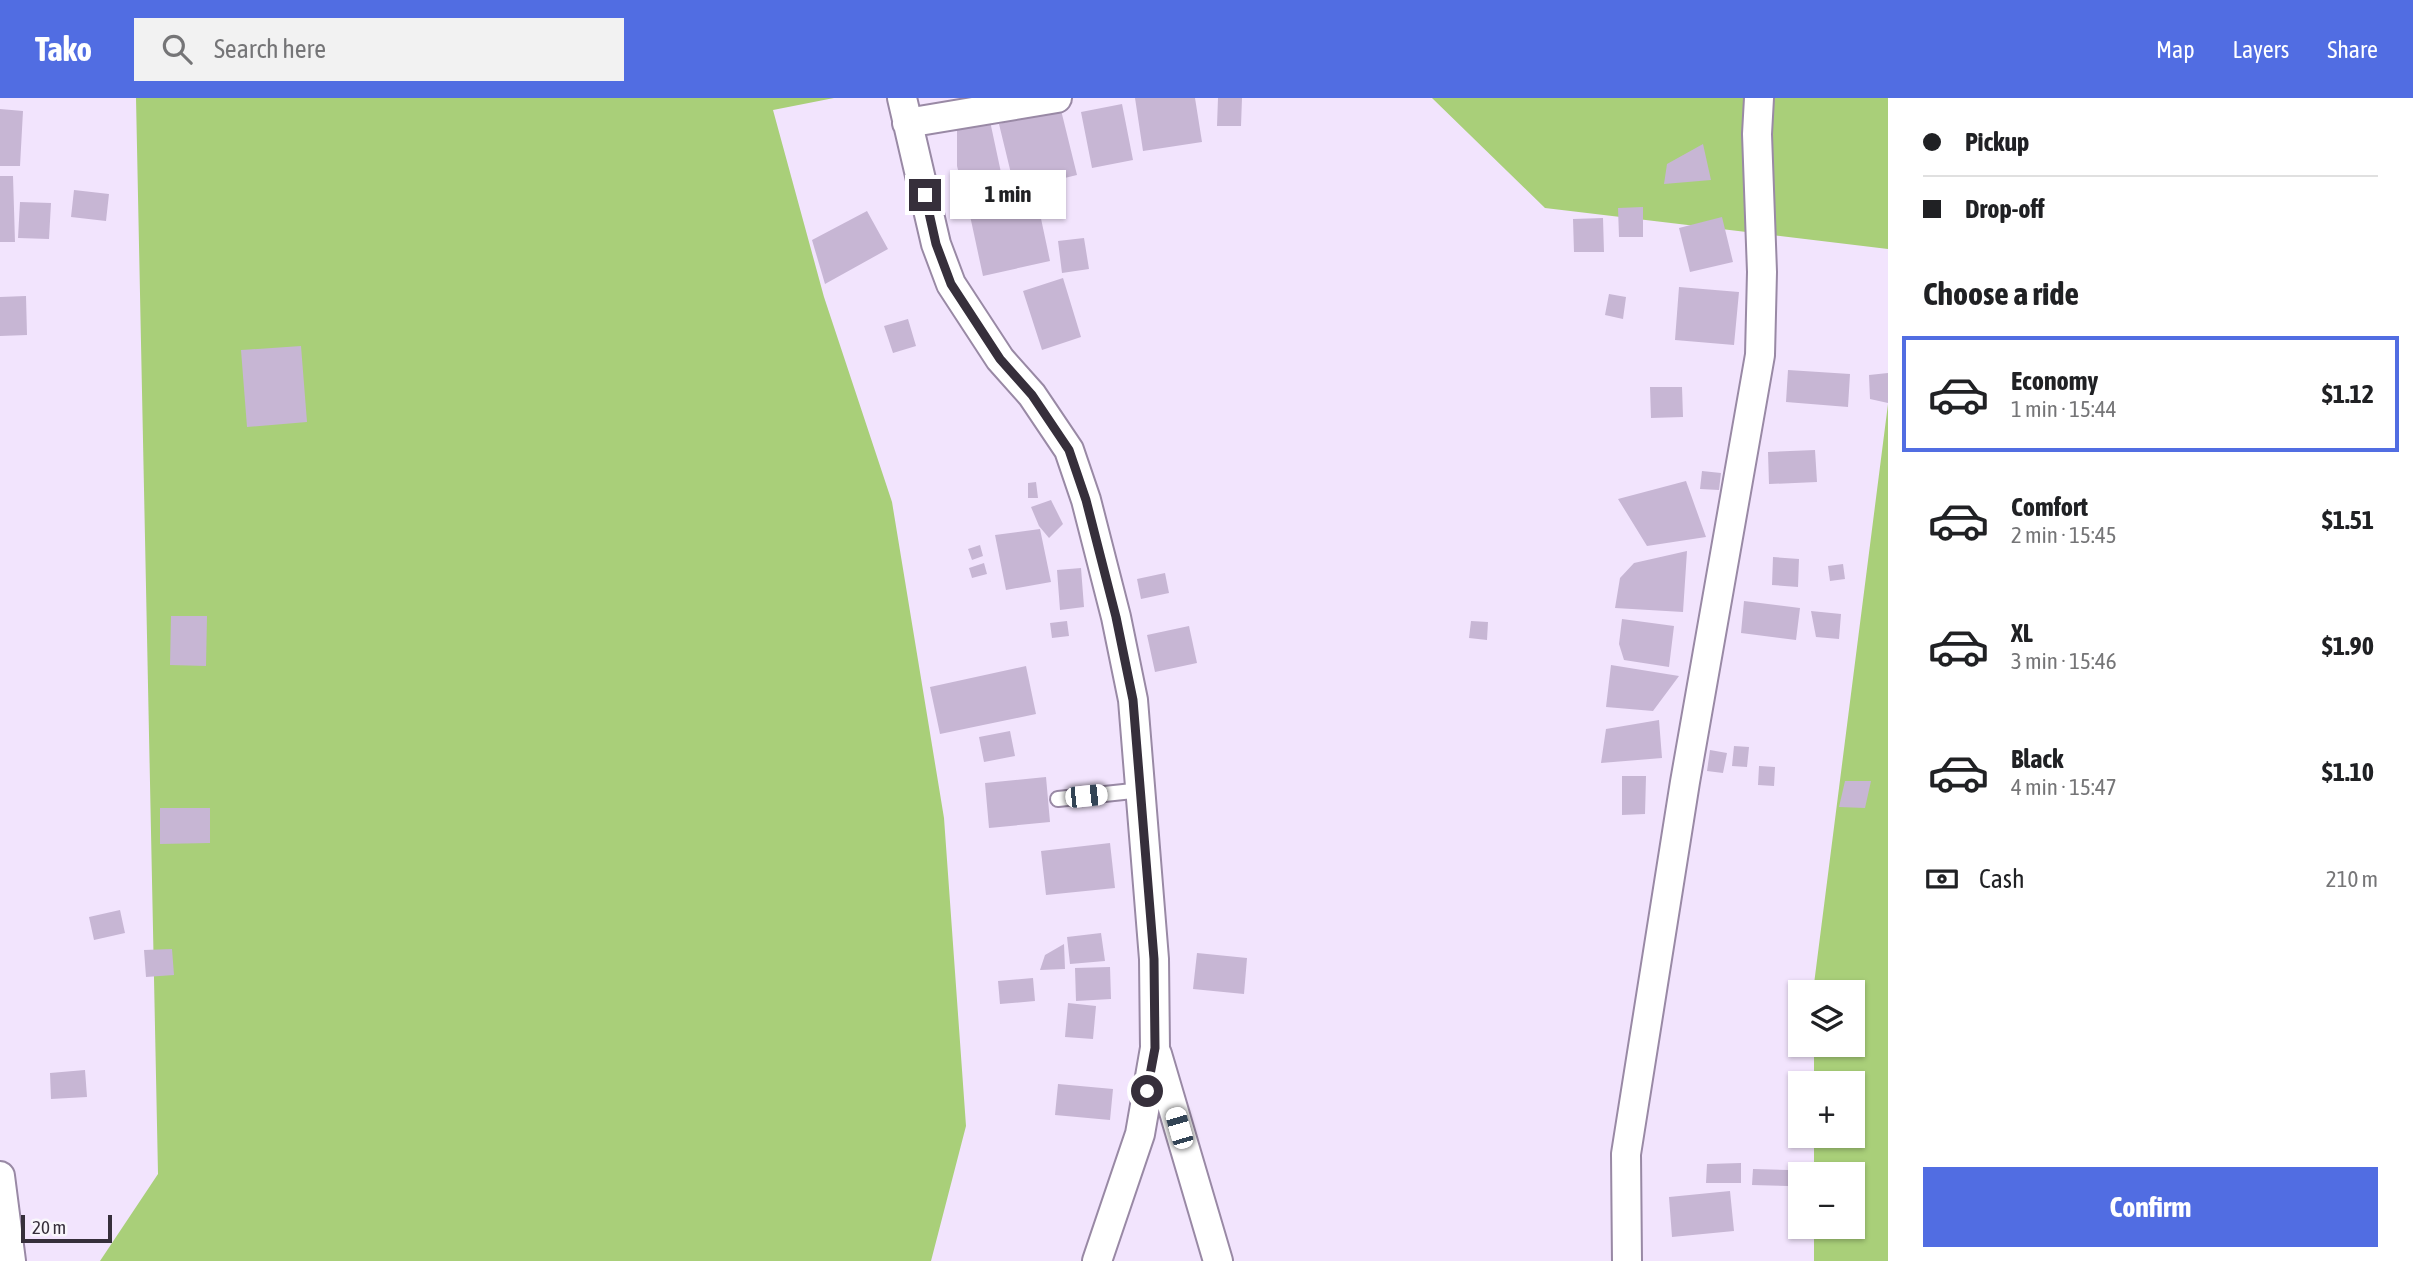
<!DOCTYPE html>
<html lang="en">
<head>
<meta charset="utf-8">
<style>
	body { margin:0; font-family:"Asap Condensed",sans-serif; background:#f2f2f2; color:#202124; height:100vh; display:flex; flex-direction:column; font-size:26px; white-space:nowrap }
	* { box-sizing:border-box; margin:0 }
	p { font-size:23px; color:#757577 }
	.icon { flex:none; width:38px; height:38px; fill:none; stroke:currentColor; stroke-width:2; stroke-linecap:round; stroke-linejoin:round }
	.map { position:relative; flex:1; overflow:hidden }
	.panel { display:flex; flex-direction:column; background:#fff; width:525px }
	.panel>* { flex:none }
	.guide { display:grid; align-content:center; height:154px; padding:0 35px; background:#fff }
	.controls { position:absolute; left:1788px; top:882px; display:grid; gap:14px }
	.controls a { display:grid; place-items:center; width:77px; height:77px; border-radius:0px; background:#fff; box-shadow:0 2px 5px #0004; font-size:35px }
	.scale { position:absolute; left:21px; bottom:18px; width:91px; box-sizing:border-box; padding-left:7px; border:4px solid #362f3b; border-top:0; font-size:19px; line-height:24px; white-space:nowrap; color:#362f3b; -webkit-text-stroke:5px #f9f6fc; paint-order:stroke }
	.end { position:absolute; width:32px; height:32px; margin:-16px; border:9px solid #362f3b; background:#fff; box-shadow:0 0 0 4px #fff }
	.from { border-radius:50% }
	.bubble { position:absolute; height:49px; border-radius:0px; background:#fff; box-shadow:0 2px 5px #0004; font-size:23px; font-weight:700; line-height:49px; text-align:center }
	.car { position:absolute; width:21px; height:42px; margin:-21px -10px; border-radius:9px; box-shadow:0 0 5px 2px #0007; background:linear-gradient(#fff 24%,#345 0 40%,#fff 0 76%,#345 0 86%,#fff 0) }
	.guide b { display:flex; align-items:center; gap:24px; height:66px; font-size:26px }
	.guide b+b { border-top:2px solid #e0e0e0 }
	.guide i { width:18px; height:18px; background:#202124 }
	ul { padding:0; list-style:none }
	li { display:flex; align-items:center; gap:21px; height:116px; margin:0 14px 10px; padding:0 21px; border:4px solid transparent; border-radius:0px }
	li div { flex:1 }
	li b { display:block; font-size:26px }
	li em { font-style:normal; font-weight:700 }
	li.on { border-color:#516de2 }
	li>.icon { width:63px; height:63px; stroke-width:1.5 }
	h2 { padding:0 35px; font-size:32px; line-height:84px }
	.pay { display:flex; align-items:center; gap:18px; height:77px; padding:0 35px; font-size:26px }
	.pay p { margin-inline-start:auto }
	.action { display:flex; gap:14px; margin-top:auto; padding:14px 35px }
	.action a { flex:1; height:80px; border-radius:0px; background:#516de2; color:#fff; font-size:28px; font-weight:700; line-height:80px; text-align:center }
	header { display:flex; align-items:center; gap:42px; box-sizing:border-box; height:98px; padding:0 35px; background:#516de2; color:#fff }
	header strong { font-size:33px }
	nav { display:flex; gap:38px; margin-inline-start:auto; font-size:24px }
	.search { width:490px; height:63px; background:#f2f2f2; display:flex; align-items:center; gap:18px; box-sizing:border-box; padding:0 24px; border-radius:0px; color:#757577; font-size:26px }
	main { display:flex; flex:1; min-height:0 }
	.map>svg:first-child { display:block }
</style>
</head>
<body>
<header>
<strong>Tako</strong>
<div class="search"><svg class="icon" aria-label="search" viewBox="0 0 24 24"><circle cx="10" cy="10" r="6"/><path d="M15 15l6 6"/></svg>Search here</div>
<nav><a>Map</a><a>Layers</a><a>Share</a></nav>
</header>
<main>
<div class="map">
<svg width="1888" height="1163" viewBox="0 0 1888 1163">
	<rect width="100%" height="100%" fill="#f2e4fd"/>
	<!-- green -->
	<path fill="#a9cf79" d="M136,0H834L773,12L824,199L892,404L944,720L966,1028L931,1163H100L158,1076Z
		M1432,0H1888V151L1545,110Z
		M1888,306V1163H1814V1129H1853V1076H1814V1038H1853V985H1814V947H1853V894H1814V886Z"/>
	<!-- building -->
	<path fill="#c7b6d4" d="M1135,0H1195L1202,44L1143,53Z
		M1218,0H1242L1241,28H1217Z
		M1122,6L1133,62L1092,70L1081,14Z
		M1060,8L1077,77L1015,92L999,26Z
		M0,11L23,13L20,68H0Z
		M990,23L1006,98L966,103L957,68V31Z
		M1703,46L1711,82L1664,86L1667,66Z
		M0,78H13L15,144H0Z
		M74,92L109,96L106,123L71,119Z
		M1036,97L1050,163L983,178L969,113Z
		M20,104L51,105L49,141L18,140Z
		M1643,109V139H1619L1618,110Z
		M867,113L888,151L825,186L812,142Z
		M1722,119L1733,164L1690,174L1679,130Z
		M1603,120L1604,154H1574L1573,121Z
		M1084,140L1089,171L1062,175L1058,143Z
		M1063,180L1081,239L1042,252L1023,193Z
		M1679,189L1739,194L1734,247L1675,242Z
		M1609,196L1626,199L1623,221L1605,217Z
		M26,198L27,237L0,238V199Z
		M908,221L916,248L893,255L884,228Z
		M301,248L307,324L247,329L241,252Z
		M1788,272L1850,276L1848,309L1786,304Z
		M1888,275V305L1870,301L1869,277Z
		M1650,289H1682L1683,319L1651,320Z
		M1815,352L1817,384L1769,386L1768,354Z
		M1702,373L1721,375L1719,392L1700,391Z
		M1686,383L1706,439L1647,448L1618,401Z
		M1036,384L1038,400H1028V385Z
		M1051,402L1063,426L1049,440L1039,428L1031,409Z
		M1040,431L1051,484L1006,492L995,437Z
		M980,447L983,458L972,462L968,451Z
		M1687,453L1683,514L1615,510L1620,480L1634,465Z
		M1773,459L1799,461L1798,489L1772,487Z
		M984,465L987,476L972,480L969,470Z
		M1843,466L1845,481L1830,483L1828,468Z
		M1081,470L1084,509L1060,512L1057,472Z
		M1165,475L1169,495L1141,501L1137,481Z
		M1744,503L1800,510L1796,542L1741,535Z
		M1811,513L1841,516L1839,541L1816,539Z
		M171,518H207L206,568L170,567Z
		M1622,521L1674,528L1669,569L1624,562L1619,546Z
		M1067,523L1069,538L1052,540L1050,525Z
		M1471,523L1488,524L1487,542L1469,540Z
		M1189,528L1197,565L1155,574L1147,537Z
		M1611,567L1679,578L1653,613L1606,609Z
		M1026,568L1036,616L940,636L930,589Z
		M1659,622L1662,660L1601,665L1606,631Z
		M1010,633L1015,658L984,664L979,639Z
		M1734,648L1749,649L1747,669L1732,668Z
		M1710,652L1727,655L1723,675L1707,673Z
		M1759,668L1775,669L1774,688L1758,687Z
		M1622,678H1646L1645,716L1622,717Z
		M1046,679L1050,724L989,730L985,685Z
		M1845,683H1871L1865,710L1839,709Z
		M160,710H210V745L160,746Z
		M1110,745L1115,790L1046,797L1041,753Z
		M120,812L125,835L94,842L89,819Z
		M1101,835L1105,863L1070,866L1067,839Z
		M1064,846L1065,871L1040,872L1045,857Z
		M172,851L174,877L146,879L144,852Z
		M1197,855L1247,860L1244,896L1193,891Z
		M1110,869L1111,901L1076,903L1075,870Z
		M1033,880L1035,903L1000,906L998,883Z
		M1068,905L1096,908L1093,941L1065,939Z
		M85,972L87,999L51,1001L50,975Z
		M1058,986L1113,991L1110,1022L1055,1017Z
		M1741,1065V1085H1706L1707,1066Z
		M1753,1071L1789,1072L1788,1088L1752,1087Z
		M1730,1093L1734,1133L1672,1139L1669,1099Z"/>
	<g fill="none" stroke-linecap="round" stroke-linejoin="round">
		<defs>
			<path id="service" d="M1058,701L1142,692"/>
			<path id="minor" d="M902,0L936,146L951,186L1000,261L1032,297L1069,352L1086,402L1116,519L1133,602L1154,861L1155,950L1140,1036L1097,1163
				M907,25L1057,0
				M1157,956L1218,1163
				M0,1078L11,1163
				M1627,1163L1626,1056L1685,684L1760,257L1762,174L1757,36L1759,0"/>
		</defs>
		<!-- service casing -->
		<use href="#service" stroke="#9989a5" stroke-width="18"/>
		<!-- minor casing -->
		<use href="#minor" stroke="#9989a5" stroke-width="32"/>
		<!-- service -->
		<use href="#service" stroke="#fff" stroke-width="14"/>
		<!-- minor -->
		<use href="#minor" stroke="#fff" stroke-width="28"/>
	</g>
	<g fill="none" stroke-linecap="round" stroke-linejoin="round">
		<!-- route -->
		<path stroke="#362f3b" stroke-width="9" d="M925,97L936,146L951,186L1000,261L1032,297L1069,352L1086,402L1116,519L1133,602L1154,861L1155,950L1147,993"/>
	</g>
</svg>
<div class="controls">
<a><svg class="icon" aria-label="layers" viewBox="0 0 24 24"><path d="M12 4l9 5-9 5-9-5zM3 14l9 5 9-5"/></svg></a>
<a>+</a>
<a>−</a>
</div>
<div class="scale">20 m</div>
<i class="end from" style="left:1147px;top:993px"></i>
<i class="end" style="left:925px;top:97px"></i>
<div class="bubble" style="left:950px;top:72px;width:116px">1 min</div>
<i class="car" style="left:1086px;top:698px;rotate:84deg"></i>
<i class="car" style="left:1179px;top:1030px;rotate:344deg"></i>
</div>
<section class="panel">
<div class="guide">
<b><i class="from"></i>Pickup</b>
<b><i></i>Drop-off</b>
</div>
<h2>Choose a ride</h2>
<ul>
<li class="on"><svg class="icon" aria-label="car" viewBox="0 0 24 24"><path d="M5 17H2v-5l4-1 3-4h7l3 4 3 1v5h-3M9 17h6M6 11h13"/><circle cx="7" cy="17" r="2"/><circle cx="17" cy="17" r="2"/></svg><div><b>Economy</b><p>1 min · 15:44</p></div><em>$1.12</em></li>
<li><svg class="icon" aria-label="car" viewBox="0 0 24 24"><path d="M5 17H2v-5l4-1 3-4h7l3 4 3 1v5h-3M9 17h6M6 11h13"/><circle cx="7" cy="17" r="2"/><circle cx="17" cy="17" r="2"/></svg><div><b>Comfort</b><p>2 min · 15:45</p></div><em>$1.51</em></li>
<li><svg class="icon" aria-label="car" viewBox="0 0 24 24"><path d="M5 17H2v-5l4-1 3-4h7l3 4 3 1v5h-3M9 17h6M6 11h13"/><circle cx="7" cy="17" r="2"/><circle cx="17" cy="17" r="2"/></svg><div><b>XL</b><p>3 min · 15:46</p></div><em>$1.90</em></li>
<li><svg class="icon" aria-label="car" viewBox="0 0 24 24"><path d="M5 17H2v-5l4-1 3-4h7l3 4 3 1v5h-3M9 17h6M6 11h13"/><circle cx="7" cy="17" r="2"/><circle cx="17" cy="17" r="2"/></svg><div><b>Black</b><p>4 min · 15:47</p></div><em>$1.10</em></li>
</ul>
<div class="pay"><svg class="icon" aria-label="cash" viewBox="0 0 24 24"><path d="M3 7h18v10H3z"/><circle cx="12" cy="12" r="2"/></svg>Cash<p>210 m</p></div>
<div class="action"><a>Confirm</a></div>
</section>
</main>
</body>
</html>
